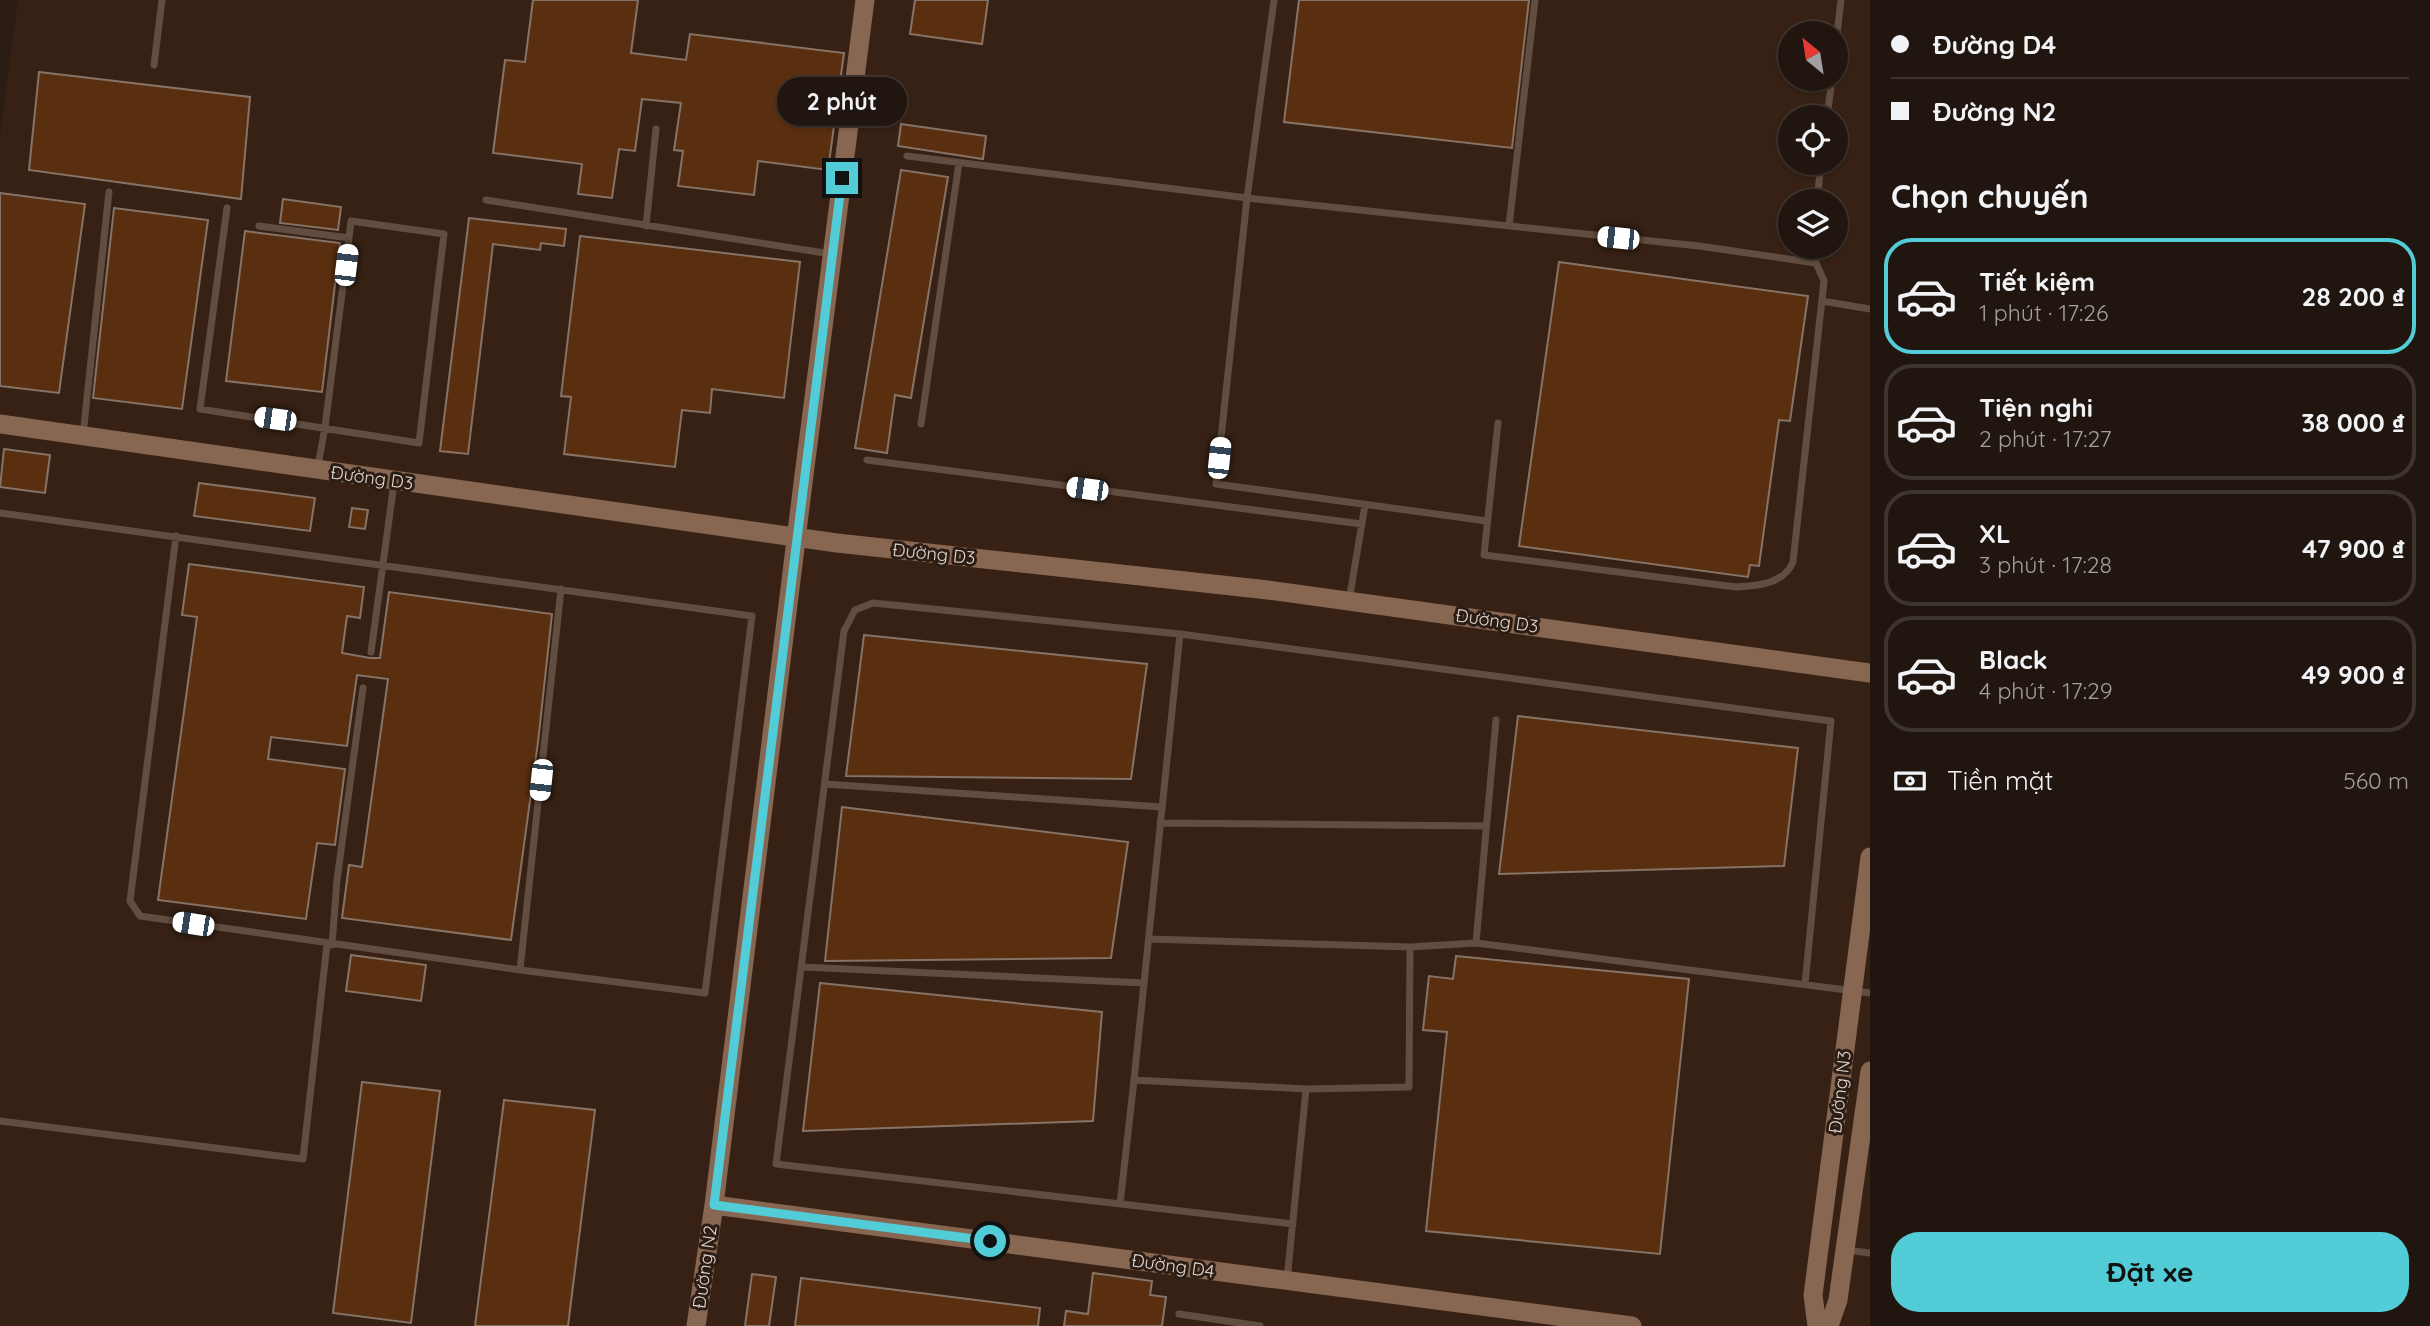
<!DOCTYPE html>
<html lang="vi">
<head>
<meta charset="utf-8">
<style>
	body { margin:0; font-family:Quicksand,sans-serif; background:#2d231d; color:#f1f3f6; height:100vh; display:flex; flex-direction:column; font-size:26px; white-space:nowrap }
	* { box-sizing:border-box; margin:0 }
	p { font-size:23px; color:#a29f9e }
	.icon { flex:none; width:38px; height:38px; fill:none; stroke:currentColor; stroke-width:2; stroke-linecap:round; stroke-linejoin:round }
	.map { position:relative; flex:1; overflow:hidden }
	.sheet { display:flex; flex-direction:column; background:#21160f; width:560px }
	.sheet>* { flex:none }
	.guide { display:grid; align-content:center; height:154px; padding:0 21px; background:#21160f }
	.needle { width:46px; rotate:330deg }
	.fabs { position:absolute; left:1778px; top:21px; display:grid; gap:14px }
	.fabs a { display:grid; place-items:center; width:70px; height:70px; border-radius:50%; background:#21160f; box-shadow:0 2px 5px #0004,0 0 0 2px #3e352f; font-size:35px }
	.end { position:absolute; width:32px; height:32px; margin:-16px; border:9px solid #52ccd6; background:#111; box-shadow:0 0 0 4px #111 }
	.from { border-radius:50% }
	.bubble { position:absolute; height:49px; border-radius:24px; background:#21160f; box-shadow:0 2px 5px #0004,0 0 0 2px #3e352f; font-size:23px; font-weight:700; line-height:49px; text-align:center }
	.car { position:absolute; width:21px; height:42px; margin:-21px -10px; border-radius:9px; box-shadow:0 0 5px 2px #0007; background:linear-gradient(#fff 24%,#345 0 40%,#fff 0 76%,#345 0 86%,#fff 0) }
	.guide b { display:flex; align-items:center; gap:24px; height:66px; font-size:26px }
	.guide b+b { border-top:2px solid #3e352f }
	.guide i { width:18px; height:18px; background:#f1f3f6 }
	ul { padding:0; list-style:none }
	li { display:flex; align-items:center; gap:21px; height:116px; margin:0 14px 10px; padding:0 7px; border:4px solid #3e352f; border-radius:28px }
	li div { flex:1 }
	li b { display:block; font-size:26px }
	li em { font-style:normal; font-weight:700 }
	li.current { border-color:#52ccd6 }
	li>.icon { width:63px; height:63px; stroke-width:1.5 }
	h2 { padding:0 21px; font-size:32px; line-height:84px }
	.pay { display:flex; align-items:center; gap:18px; height:77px; padding:0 21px; font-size:26px }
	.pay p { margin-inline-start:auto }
	.action { display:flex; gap:14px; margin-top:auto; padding:14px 21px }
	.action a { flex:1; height:80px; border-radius:28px; background:#52ccd6; color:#111; font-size:28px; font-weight:700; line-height:80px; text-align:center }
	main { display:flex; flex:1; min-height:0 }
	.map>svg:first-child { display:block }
</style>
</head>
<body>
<main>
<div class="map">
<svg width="1870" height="1326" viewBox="0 0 1870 1326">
	<rect width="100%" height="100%" fill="#2c1d14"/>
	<!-- built -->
	<path fill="#362114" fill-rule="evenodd" d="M18,0H1870V1326H0V136ZM1790,33H1836V79H1790ZM1790,117H1836V163H1790ZM1790,201H1836V247H1790Z"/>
	<!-- building -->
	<path fill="#5a2f0f" stroke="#867368" stroke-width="2" d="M533,0H638L631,53L686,60L690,34L844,53L828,170L758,161L754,195L678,186L683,151L674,150L681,103L642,99L635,151L619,149L612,198L578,194L582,164L493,153L505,60L525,62Z
		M915,0H988L982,44L910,34Z
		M1299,0H1529L1512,148L1284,122Z
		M39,72L250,97L241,199L29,170Z
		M901,124L986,136L983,159L898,146Z
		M901,170L948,177L911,398L895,395L887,453L855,448Z
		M0,193L85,204L59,393L0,386Z
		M283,199L341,207L338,230L280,223Z
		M114,208L208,220L182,409L93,398Z
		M469,218L566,229L564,246L541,243L540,250L493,244L468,454L440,451Z
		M245,231L340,243L322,392L226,381Z
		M580,236L800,262L784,398L712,389L710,413L682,410L675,467L564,454L571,397L561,396Z
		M1559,262L1808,296L1790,421L1779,420L1759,566L1750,565L1748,577L1519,546Z
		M4,449L50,455L45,493L0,487Z
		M199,483L315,498L310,531L194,516Z
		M352,508L368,510L365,529L349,527Z
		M189,564L364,587L360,618L347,616L342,653L370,658H380L389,592L552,614L538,742L511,940L342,918L349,865L362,867L388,679L357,675L347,746L271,737L268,759L345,769L335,845L317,843L306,919L158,900L197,617L182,615Z
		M864,635L1147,664L1131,779L846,776Z
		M1518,716L1798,748L1784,866L1499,874Z
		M842,807L1128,842L1111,958L825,961Z
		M351,955L426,965L421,1001L346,991Z
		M1456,956L1689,979L1660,1254L1426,1231L1447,1032L1423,1030L1429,976L1453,979Z
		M820,983L1102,1012L1093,1121L803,1131Z
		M362,1082L440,1091L411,1323L333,1313Z
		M504,1100L595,1110L568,1326H475Z
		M1093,1273L1152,1281L1150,1295L1166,1297L1162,1326H1064L1066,1311L1088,1314Z
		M752,1274L776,1277L769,1326H745Z
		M801,1278L1040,1308L1038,1326H795Z"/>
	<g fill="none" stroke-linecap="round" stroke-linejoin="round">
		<!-- lane -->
		<path stroke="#624e41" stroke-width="7" d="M1274,0L1247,198L1216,484L1487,521
			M1836,43L1841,0
			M154,65L162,0
			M1827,117L1832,79
			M907,156L1256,199L1699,246L1816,263L1824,281L1793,562C1784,584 1757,586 1736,587L1484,555L1498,423
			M486,200L831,254
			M1817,201L1821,163
			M227,208L200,409L419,443L444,234L351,221L349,238L325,427L318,466
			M259,226L349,238
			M646,226L656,129
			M1509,226L1535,0
			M1810,262L1811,247
			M1822,301L1870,309
			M921,424L959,163
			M83,435L109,192
			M867,460L1362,524
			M0,513L752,616L705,993L520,970
			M176,536L130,901L140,916L520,970L561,589
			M1349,601L1365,505
			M1180,634L1831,721L1805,984
			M371,652L394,483
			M825,784L1162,807
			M1160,823L1486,826
			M1149,939L1410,947L1409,1087L1306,1089
			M1476,943L1496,720
			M332,945L337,880L363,688
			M1410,947L1476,943L1870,993
			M802,967L1144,983
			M0,1121L303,1159L327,944
			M1120,1204L1134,1080
			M1846,1250L1870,1253
			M1287,1280L1306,1089L1134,1080L1180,634L873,603L855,610L844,631L776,1164L1293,1224
			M1179,1314L1260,1326"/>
		<!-- secondary -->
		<path stroke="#876652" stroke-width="19" d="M0,424L837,543L1268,590L1870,673
			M714,1205L1632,1326
			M696,1326L714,1205L803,483L865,0
			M1817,1326L1813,1295L1870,857
			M1829,1326L1838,1300L1870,1071"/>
	</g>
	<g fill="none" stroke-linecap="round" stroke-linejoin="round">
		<!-- route -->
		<path stroke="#52ccd6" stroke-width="9" d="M842,178L714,1205L990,1241"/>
	</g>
	<g text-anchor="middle" stroke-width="6" stroke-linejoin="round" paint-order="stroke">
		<!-- street labels -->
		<g font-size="18" fill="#e1d7d0" stroke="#2c1d14">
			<text transform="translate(372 478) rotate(8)" y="6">Đường D3</text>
			<text transform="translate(934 554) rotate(6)" y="6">Đường D3</text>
			<text transform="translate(1497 621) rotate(8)" y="6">Đường D3</text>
			<text transform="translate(1840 1092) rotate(-83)" y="6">Đường N3</text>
			<text transform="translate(1173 1266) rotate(8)" y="6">Đường D4</text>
			<text transform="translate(705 1267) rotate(-82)" y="6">Đường N2</text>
		</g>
	</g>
</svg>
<div class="fabs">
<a><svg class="needle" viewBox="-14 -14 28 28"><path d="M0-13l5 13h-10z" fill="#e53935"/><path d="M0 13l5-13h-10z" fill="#a29f9e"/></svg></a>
<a><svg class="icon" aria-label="locate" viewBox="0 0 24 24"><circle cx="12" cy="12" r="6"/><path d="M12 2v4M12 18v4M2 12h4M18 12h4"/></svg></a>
<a><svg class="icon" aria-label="layers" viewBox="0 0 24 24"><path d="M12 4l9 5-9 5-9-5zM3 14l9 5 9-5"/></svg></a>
</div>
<i class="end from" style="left:990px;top:1241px"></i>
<i class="end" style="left:842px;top:178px"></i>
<div class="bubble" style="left:777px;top:77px;width:130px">2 phút</div>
<i class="car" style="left:1618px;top:238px;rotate:276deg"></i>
<i class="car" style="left:346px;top:265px;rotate:7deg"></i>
<i class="car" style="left:275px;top:419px;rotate:278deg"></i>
<i class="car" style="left:1219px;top:458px;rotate:6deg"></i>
<i class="car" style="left:1087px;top:489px;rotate:278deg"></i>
<i class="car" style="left:541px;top:780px;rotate:186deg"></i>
<i class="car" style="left:193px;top:924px;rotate:279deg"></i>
</div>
<section class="sheet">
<div class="guide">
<b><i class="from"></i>Đường D4</b>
<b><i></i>Đường N2</b>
</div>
<h2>Chọn chuyến</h2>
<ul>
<li class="current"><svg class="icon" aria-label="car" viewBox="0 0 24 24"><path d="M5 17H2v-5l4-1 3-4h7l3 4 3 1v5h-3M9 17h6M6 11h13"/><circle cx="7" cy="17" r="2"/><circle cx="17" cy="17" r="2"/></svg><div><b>Tiết kiệm</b><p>1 phút · 17:26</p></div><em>28 200 ₫</em></li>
<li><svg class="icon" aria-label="car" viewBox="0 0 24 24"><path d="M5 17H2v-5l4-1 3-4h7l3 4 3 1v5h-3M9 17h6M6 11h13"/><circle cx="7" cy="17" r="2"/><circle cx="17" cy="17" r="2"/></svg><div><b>Tiện nghi</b><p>2 phút · 17:27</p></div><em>38 000 ₫</em></li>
<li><svg class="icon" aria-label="car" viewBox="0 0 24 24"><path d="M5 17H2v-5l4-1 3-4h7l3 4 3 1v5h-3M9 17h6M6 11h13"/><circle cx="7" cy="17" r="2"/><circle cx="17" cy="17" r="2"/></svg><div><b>XL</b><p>3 phút · 17:28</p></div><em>47 900 ₫</em></li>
<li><svg class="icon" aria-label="car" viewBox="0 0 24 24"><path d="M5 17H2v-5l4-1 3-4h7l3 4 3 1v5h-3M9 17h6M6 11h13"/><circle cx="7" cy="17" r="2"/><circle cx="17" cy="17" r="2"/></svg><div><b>Black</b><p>4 phút · 17:29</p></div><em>49 900 ₫</em></li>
</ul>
<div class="pay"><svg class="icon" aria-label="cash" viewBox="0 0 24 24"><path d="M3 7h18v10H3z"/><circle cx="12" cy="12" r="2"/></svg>Tiền mặt<p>560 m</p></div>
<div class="action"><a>Đặt xe</a></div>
</section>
</main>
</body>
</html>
